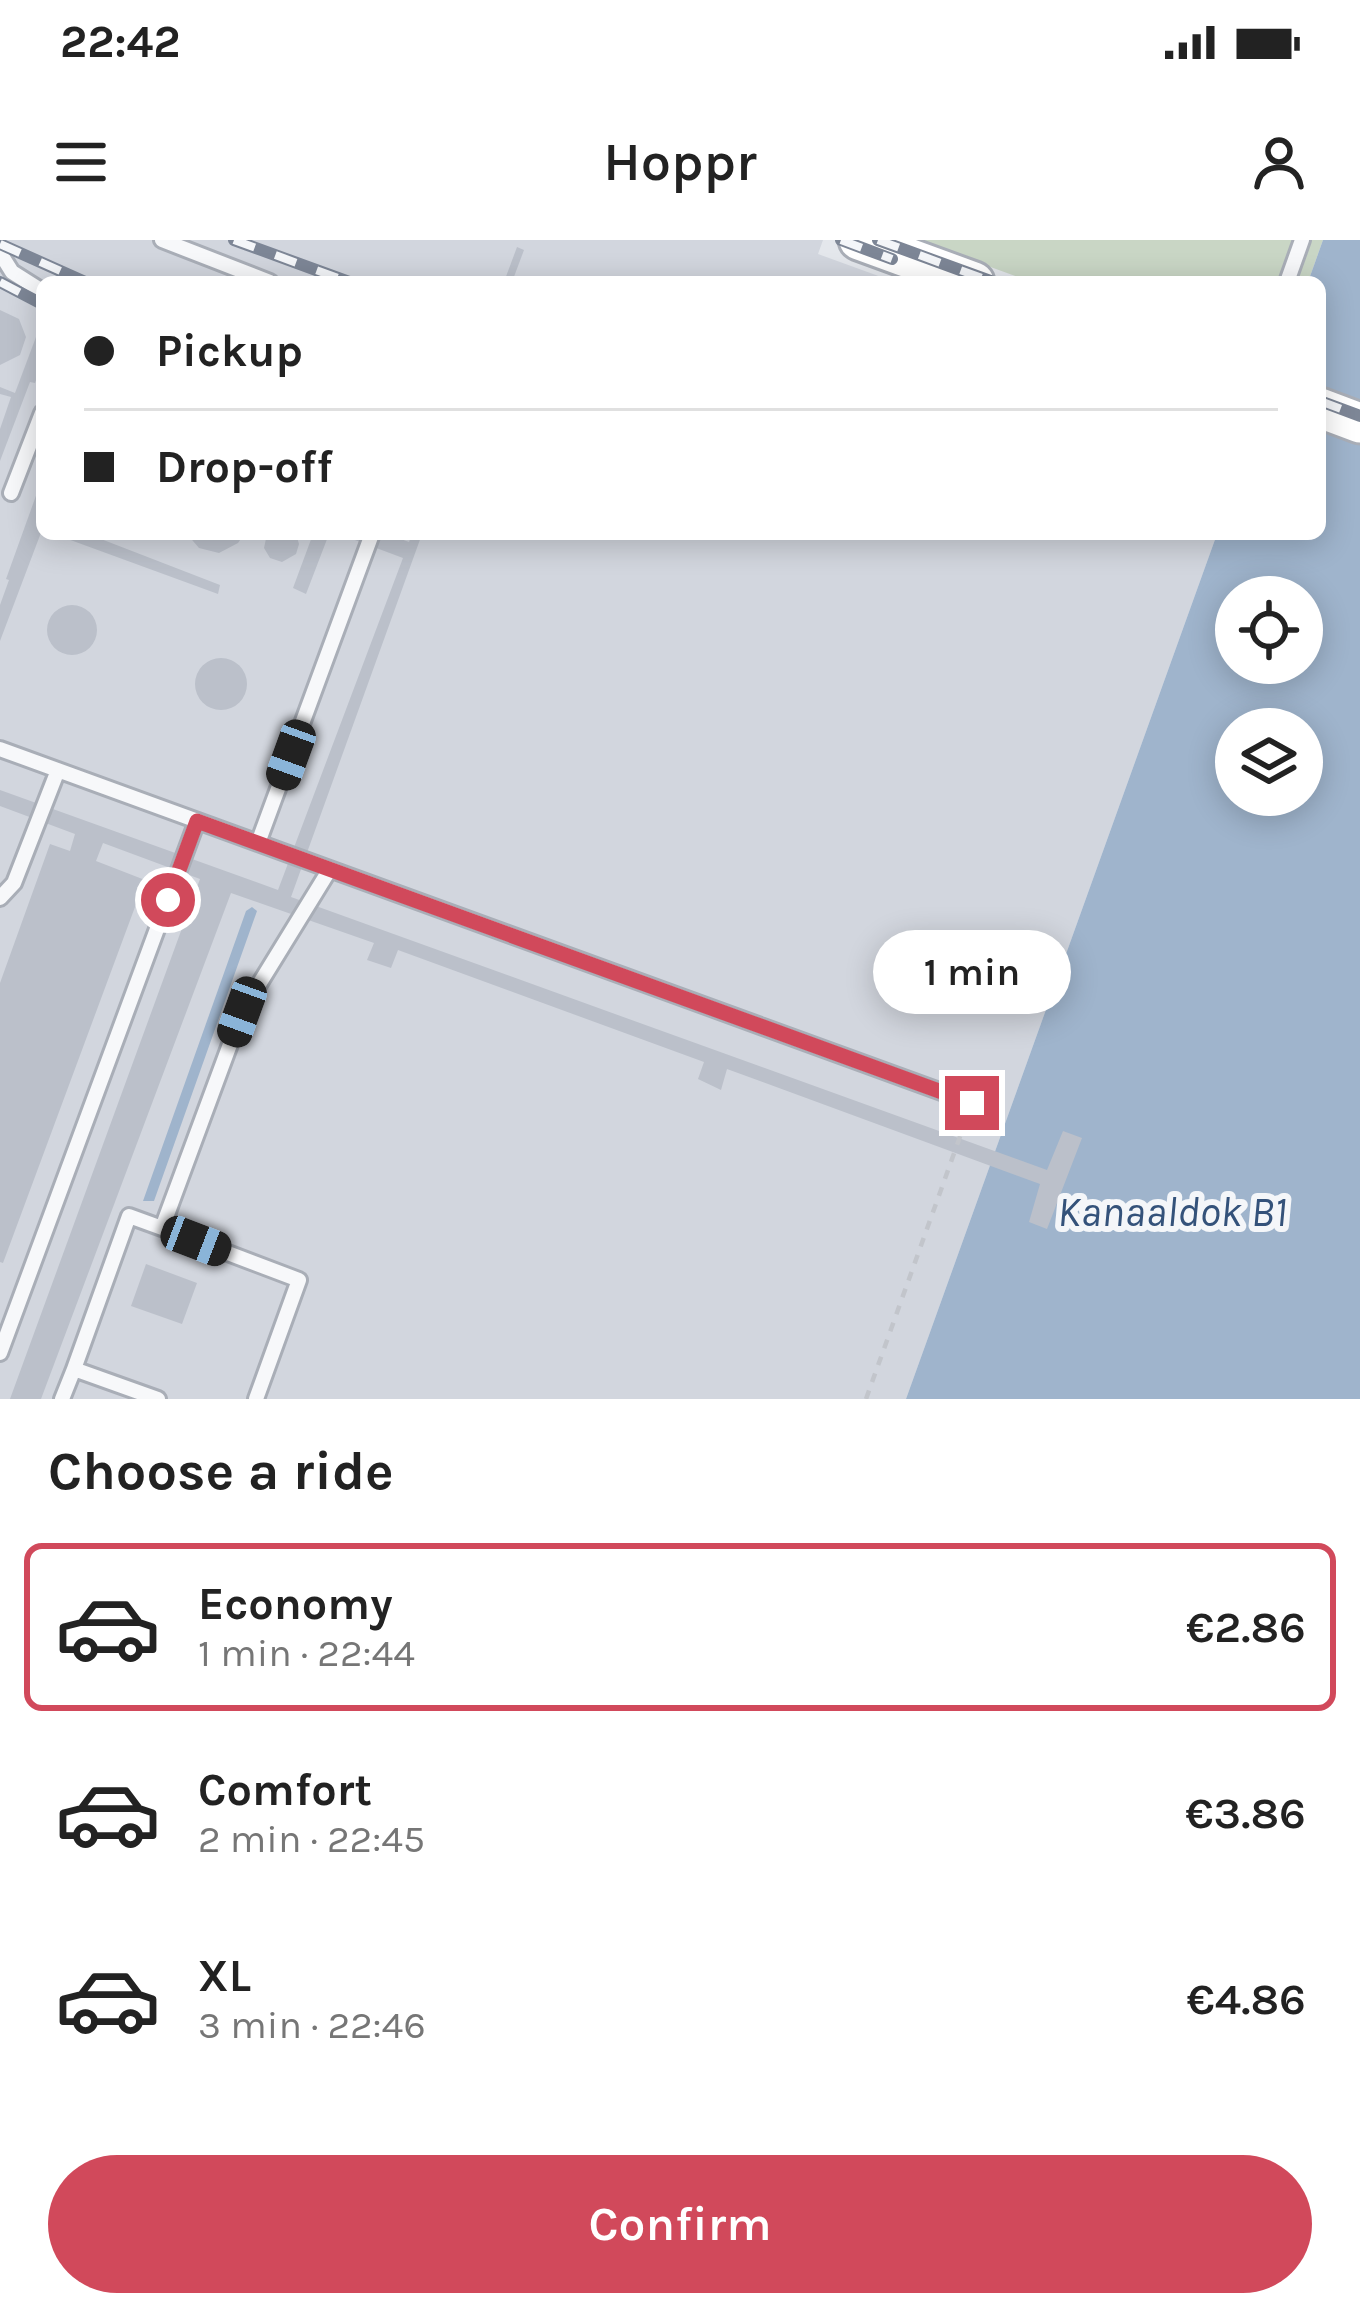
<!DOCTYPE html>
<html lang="en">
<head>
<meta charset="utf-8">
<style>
	body { margin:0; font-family:Karla,sans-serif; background:#f6f6f6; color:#222; height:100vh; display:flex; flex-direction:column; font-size:45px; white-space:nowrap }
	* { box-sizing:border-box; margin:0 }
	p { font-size:39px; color:#767676 }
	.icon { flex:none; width:66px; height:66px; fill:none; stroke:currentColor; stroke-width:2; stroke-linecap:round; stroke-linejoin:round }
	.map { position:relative; height:1159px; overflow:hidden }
	.side { display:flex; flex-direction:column; background:#fff; flex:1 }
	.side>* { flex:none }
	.banner { position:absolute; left:36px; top:36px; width:1290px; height:264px; border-radius:18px; box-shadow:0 6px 30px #0003; display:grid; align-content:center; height:264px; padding:0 48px; background:#fff }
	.controls { position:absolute; left:1215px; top:336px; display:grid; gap:24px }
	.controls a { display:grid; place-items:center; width:108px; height:108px; border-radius:50%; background:#fff; box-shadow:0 6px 30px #0003; font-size:60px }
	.end { position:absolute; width:54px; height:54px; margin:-27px; border:15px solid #d1495b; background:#fff; box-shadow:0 0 0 6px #fff }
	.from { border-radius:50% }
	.bubble { position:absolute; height:84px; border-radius:42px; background:#fff; box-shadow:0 6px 30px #0003; font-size:39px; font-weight:600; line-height:84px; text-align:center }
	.car { position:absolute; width:36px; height:72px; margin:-36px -18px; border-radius:15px; box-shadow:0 0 9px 3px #0007; background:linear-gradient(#222 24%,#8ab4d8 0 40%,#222 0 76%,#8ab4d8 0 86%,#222 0) }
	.banner b { display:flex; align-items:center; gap:42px; height:114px; font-size:45px }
	.banner b+b { border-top:3px solid #e0e0e0 }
	.banner i { width:30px; height:30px; background:#222 }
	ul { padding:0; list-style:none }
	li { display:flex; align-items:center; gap:36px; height:168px; margin:0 24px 18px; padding:0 24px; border:6px solid transparent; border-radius:18px }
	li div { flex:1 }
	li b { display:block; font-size:45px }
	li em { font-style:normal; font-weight:600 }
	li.selected { border-color:#d1495b }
	li>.icon { width:108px; height:108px; stroke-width:1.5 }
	h2 { padding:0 48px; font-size:54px; line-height:144px }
	.cta { display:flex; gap:24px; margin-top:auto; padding:24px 48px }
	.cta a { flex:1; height:138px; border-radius:72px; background:#d1495b; color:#fff; font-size:48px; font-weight:600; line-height:138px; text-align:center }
	.status { display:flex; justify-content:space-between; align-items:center; height:84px; padding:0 60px; background:#fff; direction:ltr }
	.status svg { height:33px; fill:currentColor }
	header { display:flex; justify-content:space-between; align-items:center; height:156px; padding:0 48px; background:#fff; font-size:54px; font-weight:600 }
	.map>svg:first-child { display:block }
</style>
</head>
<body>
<div class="status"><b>22:42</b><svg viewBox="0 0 49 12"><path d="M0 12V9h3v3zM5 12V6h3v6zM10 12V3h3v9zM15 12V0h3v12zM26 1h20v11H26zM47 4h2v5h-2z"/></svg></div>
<header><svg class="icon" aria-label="menu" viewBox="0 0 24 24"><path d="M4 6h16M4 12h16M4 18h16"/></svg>Hoppr<svg class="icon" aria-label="person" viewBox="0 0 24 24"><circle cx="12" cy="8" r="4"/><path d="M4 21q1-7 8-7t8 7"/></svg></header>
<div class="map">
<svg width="1360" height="1159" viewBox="0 0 1360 1159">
	<rect width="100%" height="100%" fill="#e4e7ec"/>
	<!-- built -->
	<path fill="#d2d6de" d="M0,0H823L818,14L895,42H42V294H1217L906,1159H0Z"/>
	<!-- green -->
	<path fill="#c9d6c5" d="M916,0H1294L1279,42H1032Z
		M1308,0H1323L1308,42H1293Z"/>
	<!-- water -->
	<path fill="#9fb4cc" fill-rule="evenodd" d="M1323,0H1360V1159H906L1217,294H1320V42H1308ZM1236,357H1302V423H1236ZM1236,489H1302V555H1236Z
		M252,667L257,671L154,961H143L246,671Z"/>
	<!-- building -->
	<path fill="#bbc0ca" d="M517,7L524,10L512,42H504Z
		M0,70L19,79L26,97L20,115L0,125Z
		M42,81V123L35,143L30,142L0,221V189L11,157L0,154V147L15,153Z
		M42,239V290L0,401V365L9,340L6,339Z
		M54,294H88L220,345L218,354Z
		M187,294H244L238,303L219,313L199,308Z
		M267,294H296L299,304L296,314L282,322L270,318L264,308Z
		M313,294H329L306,354L293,348Z
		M339,294H387L409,302L412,294H422L291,657L1047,930L1063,891L1082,898L1047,989L1029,982L1040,944L727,829L721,850L698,839L704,822L398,710L391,728L367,720L374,703L231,653L41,1159H10L200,639L103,603L96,621L145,640L3,1023L0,1022V743L50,604L70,611L75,594L0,566V550L278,650L403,318Z
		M47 390a25 25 0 1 1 50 0a25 25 0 1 1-50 0Z
		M195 444a26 26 0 1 1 52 0a26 26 0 1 1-52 0Z
		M146,1024L197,1043L182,1084L131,1066Z"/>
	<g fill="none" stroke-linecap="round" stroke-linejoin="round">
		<defs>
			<path id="lane" d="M162,0L270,42
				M0,13L12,32L42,51
				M1287,42L1302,0
				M11,253L42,173
				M0,509L972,863
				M258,603L372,294
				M0,658L14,643L58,530
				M0,1113L197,581
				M74,1129L129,976L162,988
				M62,1159L74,1129L158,1159
				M256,1159L299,1040L162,988L242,772L330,629"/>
			<path id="secondary" d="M859,0L974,42
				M1320,168L1360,183"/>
		</defs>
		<!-- lane casing -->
		<use href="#lane" stroke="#a9aeb7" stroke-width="20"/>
		<!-- secondary casing -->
		<use href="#secondary" stroke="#a9aeb7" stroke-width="45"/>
		<!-- path -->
		<path stroke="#c2c5cb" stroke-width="4.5" stroke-dasharray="9 9" stroke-linecap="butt" d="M1320,130L1321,131
			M866,1159L966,880"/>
		<!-- lane -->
		<use href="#lane" stroke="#f7f8fa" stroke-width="14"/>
		<!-- secondary -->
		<use href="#secondary" stroke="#fff" stroke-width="39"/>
		<defs>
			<path id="rail" d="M234,0L349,42
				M841,0L892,19
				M878,0L993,42
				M0,4L85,42
				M0,42L42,64
				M1320,161L1360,176"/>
		</defs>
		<!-- rail casing -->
		<use href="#rail" stroke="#7d8696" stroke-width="12"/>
		<!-- rail -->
		<use href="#rail" stroke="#f4f6f9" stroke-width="8" stroke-dasharray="22" stroke-linecap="butt"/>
	</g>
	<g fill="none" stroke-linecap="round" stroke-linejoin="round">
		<!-- route -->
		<path stroke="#d1495b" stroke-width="15" d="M168,660L197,581L972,863"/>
	</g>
	<g text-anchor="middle" stroke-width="12" stroke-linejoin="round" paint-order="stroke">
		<!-- water labels -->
		<g font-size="42" font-style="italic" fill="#34527a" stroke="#f4f6f9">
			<text x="1172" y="986">Kanaaldok B1</text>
		</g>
	</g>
</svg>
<div class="controls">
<a><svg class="icon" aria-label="locate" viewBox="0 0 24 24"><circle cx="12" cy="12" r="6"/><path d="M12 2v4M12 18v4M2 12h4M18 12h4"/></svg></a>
<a><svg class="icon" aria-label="layers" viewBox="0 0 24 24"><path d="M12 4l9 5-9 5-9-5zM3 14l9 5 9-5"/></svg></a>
</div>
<i class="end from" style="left:168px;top:660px"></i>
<i class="end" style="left:972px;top:863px"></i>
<div class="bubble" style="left:873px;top:690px;width:198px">1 min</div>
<i class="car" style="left:291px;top:515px;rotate:200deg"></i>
<i class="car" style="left:242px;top:772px;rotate:200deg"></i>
<i class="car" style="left:196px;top:1001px;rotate:111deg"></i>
<div class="banner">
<b><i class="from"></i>Pickup</b>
<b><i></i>Drop-off</b>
</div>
</div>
<section class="side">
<h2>Choose a ride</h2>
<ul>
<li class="selected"><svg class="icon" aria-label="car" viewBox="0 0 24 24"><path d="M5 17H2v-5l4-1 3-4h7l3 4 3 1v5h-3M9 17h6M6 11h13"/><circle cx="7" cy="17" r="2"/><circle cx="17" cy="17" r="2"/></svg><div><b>Economy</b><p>1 min · 22:44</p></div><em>€2.86</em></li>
<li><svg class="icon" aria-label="car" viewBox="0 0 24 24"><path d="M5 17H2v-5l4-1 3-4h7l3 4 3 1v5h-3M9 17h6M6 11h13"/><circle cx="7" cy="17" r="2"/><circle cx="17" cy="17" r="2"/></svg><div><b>Comfort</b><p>2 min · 22:45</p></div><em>€3.86</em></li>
<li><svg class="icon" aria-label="car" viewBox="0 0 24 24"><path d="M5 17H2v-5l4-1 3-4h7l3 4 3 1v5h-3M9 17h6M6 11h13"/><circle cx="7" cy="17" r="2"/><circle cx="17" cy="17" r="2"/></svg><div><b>XL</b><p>3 min · 22:46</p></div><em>€4.86</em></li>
</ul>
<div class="cta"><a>Confirm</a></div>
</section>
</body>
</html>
